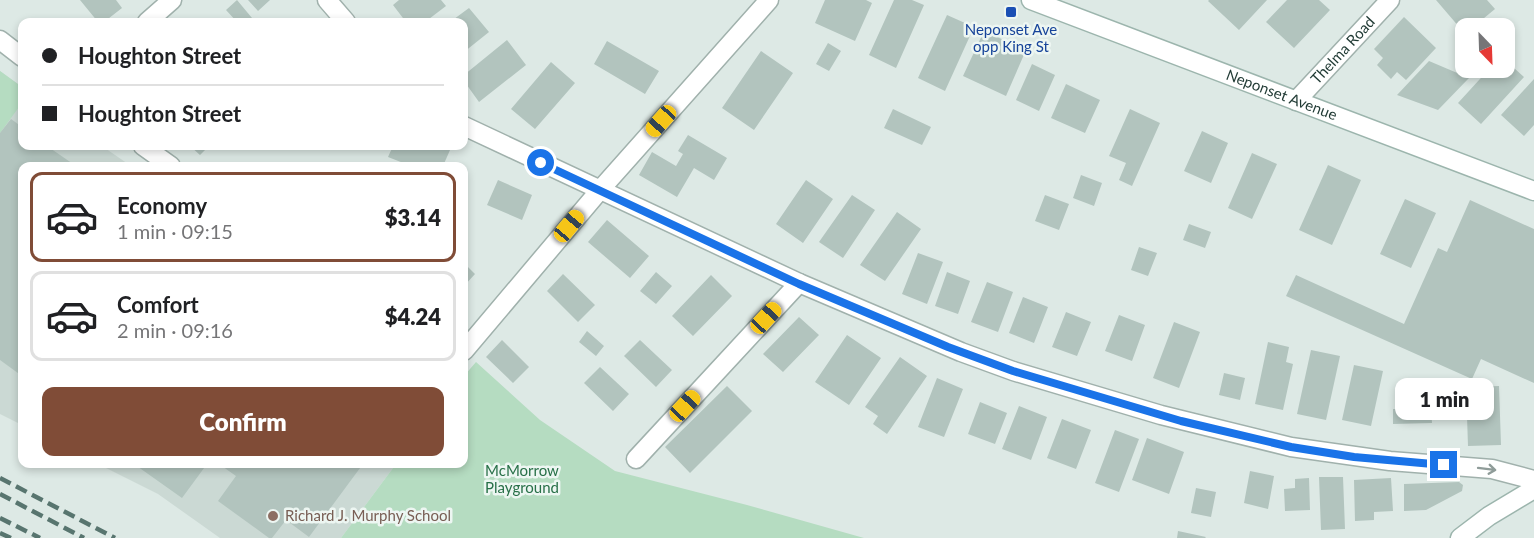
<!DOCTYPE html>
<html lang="en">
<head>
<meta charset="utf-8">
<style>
	body { margin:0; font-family:Lato,sans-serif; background:#f2f2f2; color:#202124; height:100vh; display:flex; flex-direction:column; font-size:22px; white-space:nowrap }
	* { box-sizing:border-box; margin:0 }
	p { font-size:20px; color:#757577 }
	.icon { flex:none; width:33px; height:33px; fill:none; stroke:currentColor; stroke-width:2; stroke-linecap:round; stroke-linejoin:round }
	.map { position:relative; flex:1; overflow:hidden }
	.sheet { position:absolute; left:18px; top:162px; width:450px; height:306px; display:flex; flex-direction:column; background:#fff; border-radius:12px; box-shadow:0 3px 9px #0003 }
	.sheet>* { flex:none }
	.banner { position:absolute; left:18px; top:18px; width:450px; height:132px; border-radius:12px; box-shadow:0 3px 9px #0003; display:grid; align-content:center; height:132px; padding:0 24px; background:#fff }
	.needle { width:39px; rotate:157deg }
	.tools { position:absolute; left:1455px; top:18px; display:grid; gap:12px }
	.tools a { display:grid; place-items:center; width:60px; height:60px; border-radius:12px; background:#fff; box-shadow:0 3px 9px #0003; font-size:30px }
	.end { position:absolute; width:27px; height:27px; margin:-14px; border:8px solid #1a73e8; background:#fff; box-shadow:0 0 0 3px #fff }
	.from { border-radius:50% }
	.bubble { position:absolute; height:42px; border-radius:12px; background:#fff; box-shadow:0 3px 9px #0003; font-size:20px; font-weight:800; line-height:42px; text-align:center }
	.car { position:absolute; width:18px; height:36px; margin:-18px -9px; border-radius:8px; box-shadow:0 0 4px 2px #0007; background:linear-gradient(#f5c518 24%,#345 0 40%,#f5c518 0 76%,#345 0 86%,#f5c518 0) }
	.banner b { display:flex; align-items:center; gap:21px; height:57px; font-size:22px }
	.banner b+b { border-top:2px solid #e0e0e0 }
	.banner i { width:15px; height:15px; background:#202124 }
	ul { padding:10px 0 0; list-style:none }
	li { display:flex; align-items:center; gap:18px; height:90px; margin:0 12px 9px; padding:0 12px; border:3px solid #e0e0e0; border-radius:12px }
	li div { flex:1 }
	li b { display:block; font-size:22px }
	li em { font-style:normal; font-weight:800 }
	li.selected { border-color:#804c37 }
	li>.icon { width:54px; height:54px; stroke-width:1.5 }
	.cta { display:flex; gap:12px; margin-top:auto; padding:12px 24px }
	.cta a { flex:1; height:69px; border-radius:12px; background:#804c37; color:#fff; font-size:24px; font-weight:800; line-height:69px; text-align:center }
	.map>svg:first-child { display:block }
</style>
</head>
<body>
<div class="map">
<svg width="1534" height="538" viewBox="0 0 1534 538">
	<rect width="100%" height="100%" fill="#dde9e5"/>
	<!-- built -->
	<path fill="#cbd9d4" d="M0,71L22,87V146H102L131,166H22V425L0,414Z
		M98,464H396L341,538H220L158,494Z"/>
	<!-- green -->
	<path fill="#b5dcc1" d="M0,71L22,87V103L0,133Z
		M476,362L540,420L615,471L747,505L864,538H341L396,464H464V376Z"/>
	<!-- building -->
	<path fill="#b2c4be" d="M80,0H116L122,8L104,22H98Z
		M237,0L252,18L246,22H237L226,10Z
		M248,0H270L258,11Z
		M399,0H441L446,6L425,22H406L393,5Z
		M825,0H866L872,3L855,41L815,23Z
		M894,0H912L924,5L896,68L869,55Z
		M1209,0H1267L1239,30L1208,1Z
		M1287,0H1319L1330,10L1294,48L1266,22Z
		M1436,0H1487L1495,9L1472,28H1466V35Z
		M469,8L489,32L464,52V22H450Z
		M947,15L974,27L945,91L918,78Z
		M1404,17L1436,48L1406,80L1397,72L1391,79L1377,65L1383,58L1374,49Z
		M984,31L1026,50L1006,96L963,76Z
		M507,40L526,65L479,102L464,81V75Z
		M607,41L659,71L645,94L594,64Z
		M828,43L841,51L829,71L816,64Z
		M761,51L793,73L754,130L722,108Z
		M1504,59L1524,77L1481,124L1458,103L1490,68H1504Z
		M1429,61L1469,78L1438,110L1397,95Z
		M551,62L575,83L535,129L511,109Z
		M1032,64L1055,75L1039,111L1016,100Z
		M1534,79V125L1524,136L1501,115Z
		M1066,84L1100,100L1085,133L1051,118Z
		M893,109L931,127L922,145L884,128Z
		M1130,109L1160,123L1132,186L1119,180L1126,163L1109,156Z
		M11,119L22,127V146H47L76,166H22V376L0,360V133Z
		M1202,131L1228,143L1211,183L1184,171Z
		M688,135L727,158L714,180L694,168L677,197L639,175L652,152L676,166L683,154L678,151Z
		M190,146H209L200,155Z
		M393,146H440L450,150L443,166H411L388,157Z
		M1252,153L1277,164L1252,219L1228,208Z
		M1328,165L1361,180L1332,245L1299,230Z
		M1081,175L1102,183L1094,206L1073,198Z
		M498,180L532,195L522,220L487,205Z
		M806,180L833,199L803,243L776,224Z
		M852,195L875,210L843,258L819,242Z
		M1045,195L1069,204L1059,230L1035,221Z
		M1405,199L1436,213L1411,268L1380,254Z
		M1470,200L1534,229V383L1481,359L1472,379L1286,296L1296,275L1404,324L1438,248L1447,252Z
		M897,212L921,229L885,281L860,265Z
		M607,220L649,256L630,278L588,242Z
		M1189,224L1211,232L1205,248L1183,240Z
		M1139,247L1157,253L1148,276L1131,270Z
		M918,253L943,262L927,304L902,294Z
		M464,263L475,274L464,286Z
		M656,272L672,286L656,304L640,291Z
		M947,272L970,281L958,314L935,306Z
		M563,274L595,305L578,322L547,291Z
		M711,275L732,296L693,336L672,316Z
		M987,282L1013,292L998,332L971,322Z
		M1023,297L1048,307L1034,343L1009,333Z
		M1066,312L1091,322L1077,356L1052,347Z
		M1119,315L1145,325L1132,361L1105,351Z
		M799,317L819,335L783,372L763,354Z
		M1174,322L1200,332L1179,388L1153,378Z
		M587,331L604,346L596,356L579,342Z
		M847,335L881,358L849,405L815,382Z
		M502,340L529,367L513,383L486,357Z
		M640,340L672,370L656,387L624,356Z
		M1268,342L1289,347L1286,362L1293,364L1283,410L1255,404Z
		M1311,350L1340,356L1326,420L1297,414Z
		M900,357L927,376L887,434L873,424L878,416L865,407Z
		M1354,365L1383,371L1371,426L1342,420Z
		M600,367L629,394L613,411L584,383Z
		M1224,373L1245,378L1240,400L1219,395Z
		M937,378L963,389L944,437L918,427Z
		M727,386L752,411L690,473L665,447Z
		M1499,386L1501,445L1468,446L1466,387Z
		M1430,387L1432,423L1393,424V409H1405V388Z
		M980,402L1007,413L995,444L968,434Z
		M1019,406L1047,417L1031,460L1002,449Z
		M1062,419L1091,430L1076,469L1047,458Z
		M1115,430L1139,439L1119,492L1095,483Z
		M1147,438L1184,452L1169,494L1132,480Z
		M134,464H207L182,498Z
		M219,464H363L309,537L286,520L272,538H269L218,501L236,476Z
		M1250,471L1274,476L1268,509L1244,503Z
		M1319,477H1343L1345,529L1321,530Z
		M1309,478L1310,510L1285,511L1284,489L1295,488V479Z
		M1391,478L1393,511L1374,512V520L1355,521L1354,480Z
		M1459,482L1463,485L1462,491L1426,510L1404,511V484Z
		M1196,488L1216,492L1211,517L1191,513Z
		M1178,531L1206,537L1205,538H1177Z"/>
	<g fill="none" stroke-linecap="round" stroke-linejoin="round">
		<defs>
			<g id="street">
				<path d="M327,0L346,22"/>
				<path d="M147,22L172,0"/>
				<path d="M0,40L22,57"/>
				<path id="s1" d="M1296,101L1390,0"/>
				<path d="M464,126L799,283L961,352L1013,371L1161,415L1291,447L1390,461L1492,469L1534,480"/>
				<path d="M143,146L171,166"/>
				<path d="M464,351L600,190L769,0"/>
				<path d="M636,459L799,283"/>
			</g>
			<g id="secondary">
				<path id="s2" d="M1031,0L1534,191"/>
				<path d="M1460,538L1489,516L1534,489"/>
			</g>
		</defs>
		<!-- street casing -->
		<use href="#street" stroke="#a0b1ac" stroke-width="21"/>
		<!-- secondary casing -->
		<use href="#secondary" stroke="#9cb5ad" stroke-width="21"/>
		<!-- street -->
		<use href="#street" stroke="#fff" stroke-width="18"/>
		<!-- secondary -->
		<use href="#secondary" stroke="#fff" stroke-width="18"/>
		<!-- rail -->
		<path stroke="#58756f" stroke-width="4.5" stroke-dasharray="12 6" stroke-linecap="butt" d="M0,478L115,538
			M0,494L84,538
			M0,518L40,538
			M0,533L11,538"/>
	</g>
	<!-- one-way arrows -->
	<defs><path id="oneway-shaft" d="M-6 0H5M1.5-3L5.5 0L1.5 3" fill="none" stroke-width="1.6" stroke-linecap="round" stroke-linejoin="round" transform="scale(1.5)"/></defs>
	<use stroke="#8f9c99" href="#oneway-shaft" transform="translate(1487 469) rotate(7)"/>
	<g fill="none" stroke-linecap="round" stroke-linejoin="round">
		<!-- route -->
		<path stroke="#1a73e8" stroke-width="8" d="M541,163L799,284L948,347L1013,371L1181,421L1291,447L1354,457L1444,465"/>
	</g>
	<!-- markers -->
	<rect fill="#1a4fb4" stroke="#edf6f2" stroke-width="2" x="1005" y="6" width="12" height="12" rx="3"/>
	<circle fill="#8d6e63" stroke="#edf6f2" stroke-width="2" cx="273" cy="516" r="6"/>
	<g text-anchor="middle" stroke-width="5" stroke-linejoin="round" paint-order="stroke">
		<!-- transit labels -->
		<g font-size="15" fill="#164399" stroke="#edf6f2">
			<text x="1011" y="35">Neponset Ave<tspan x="1011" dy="17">opp King St</tspan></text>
		</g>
		<!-- street labels -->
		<g font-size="15" fill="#1f3933" stroke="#edf6f2">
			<text dy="5" stroke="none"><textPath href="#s1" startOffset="69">Thelma Road</textPath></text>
			<text dy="5" stroke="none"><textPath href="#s2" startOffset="268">Neponset Avenue</textPath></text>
		</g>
		<!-- park labels -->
		<g font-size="15" fill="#287048" stroke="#edf6f2">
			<text x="522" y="476">McMorrow<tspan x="522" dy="17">Playground</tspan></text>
		</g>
		<!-- education labels -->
		<g font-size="15" fill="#785e54" stroke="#edf6f2" text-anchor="start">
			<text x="285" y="521">Richard J. Murphy School</text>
		</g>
	</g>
</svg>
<div class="tools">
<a><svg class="needle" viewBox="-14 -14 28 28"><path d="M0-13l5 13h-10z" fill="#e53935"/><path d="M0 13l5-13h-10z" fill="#757577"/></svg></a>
</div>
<i class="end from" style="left:541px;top:163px"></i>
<i class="end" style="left:1444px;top:465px"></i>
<div class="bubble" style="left:1395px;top:378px;width:99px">1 min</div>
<i class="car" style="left:661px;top:121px;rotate:222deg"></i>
<i class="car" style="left:569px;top:226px;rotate:40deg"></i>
<i class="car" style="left:766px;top:318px;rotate:43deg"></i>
<i class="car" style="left:685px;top:406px;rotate:43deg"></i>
<div class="banner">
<b><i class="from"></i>Houghton Street</b>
<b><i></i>Houghton Street</b>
</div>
<section class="sheet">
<ul>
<li class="selected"><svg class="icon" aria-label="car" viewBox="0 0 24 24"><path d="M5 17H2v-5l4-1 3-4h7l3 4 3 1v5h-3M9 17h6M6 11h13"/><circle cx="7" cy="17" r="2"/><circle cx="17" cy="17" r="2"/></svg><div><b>Economy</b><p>1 min · 09:15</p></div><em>$3.14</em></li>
<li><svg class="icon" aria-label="car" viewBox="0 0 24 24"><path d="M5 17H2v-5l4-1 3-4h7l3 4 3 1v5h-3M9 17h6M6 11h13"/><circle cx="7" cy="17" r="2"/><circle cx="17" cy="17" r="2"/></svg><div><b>Comfort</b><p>2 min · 09:16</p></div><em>$4.24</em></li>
</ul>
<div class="cta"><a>Confirm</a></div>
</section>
</div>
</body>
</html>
